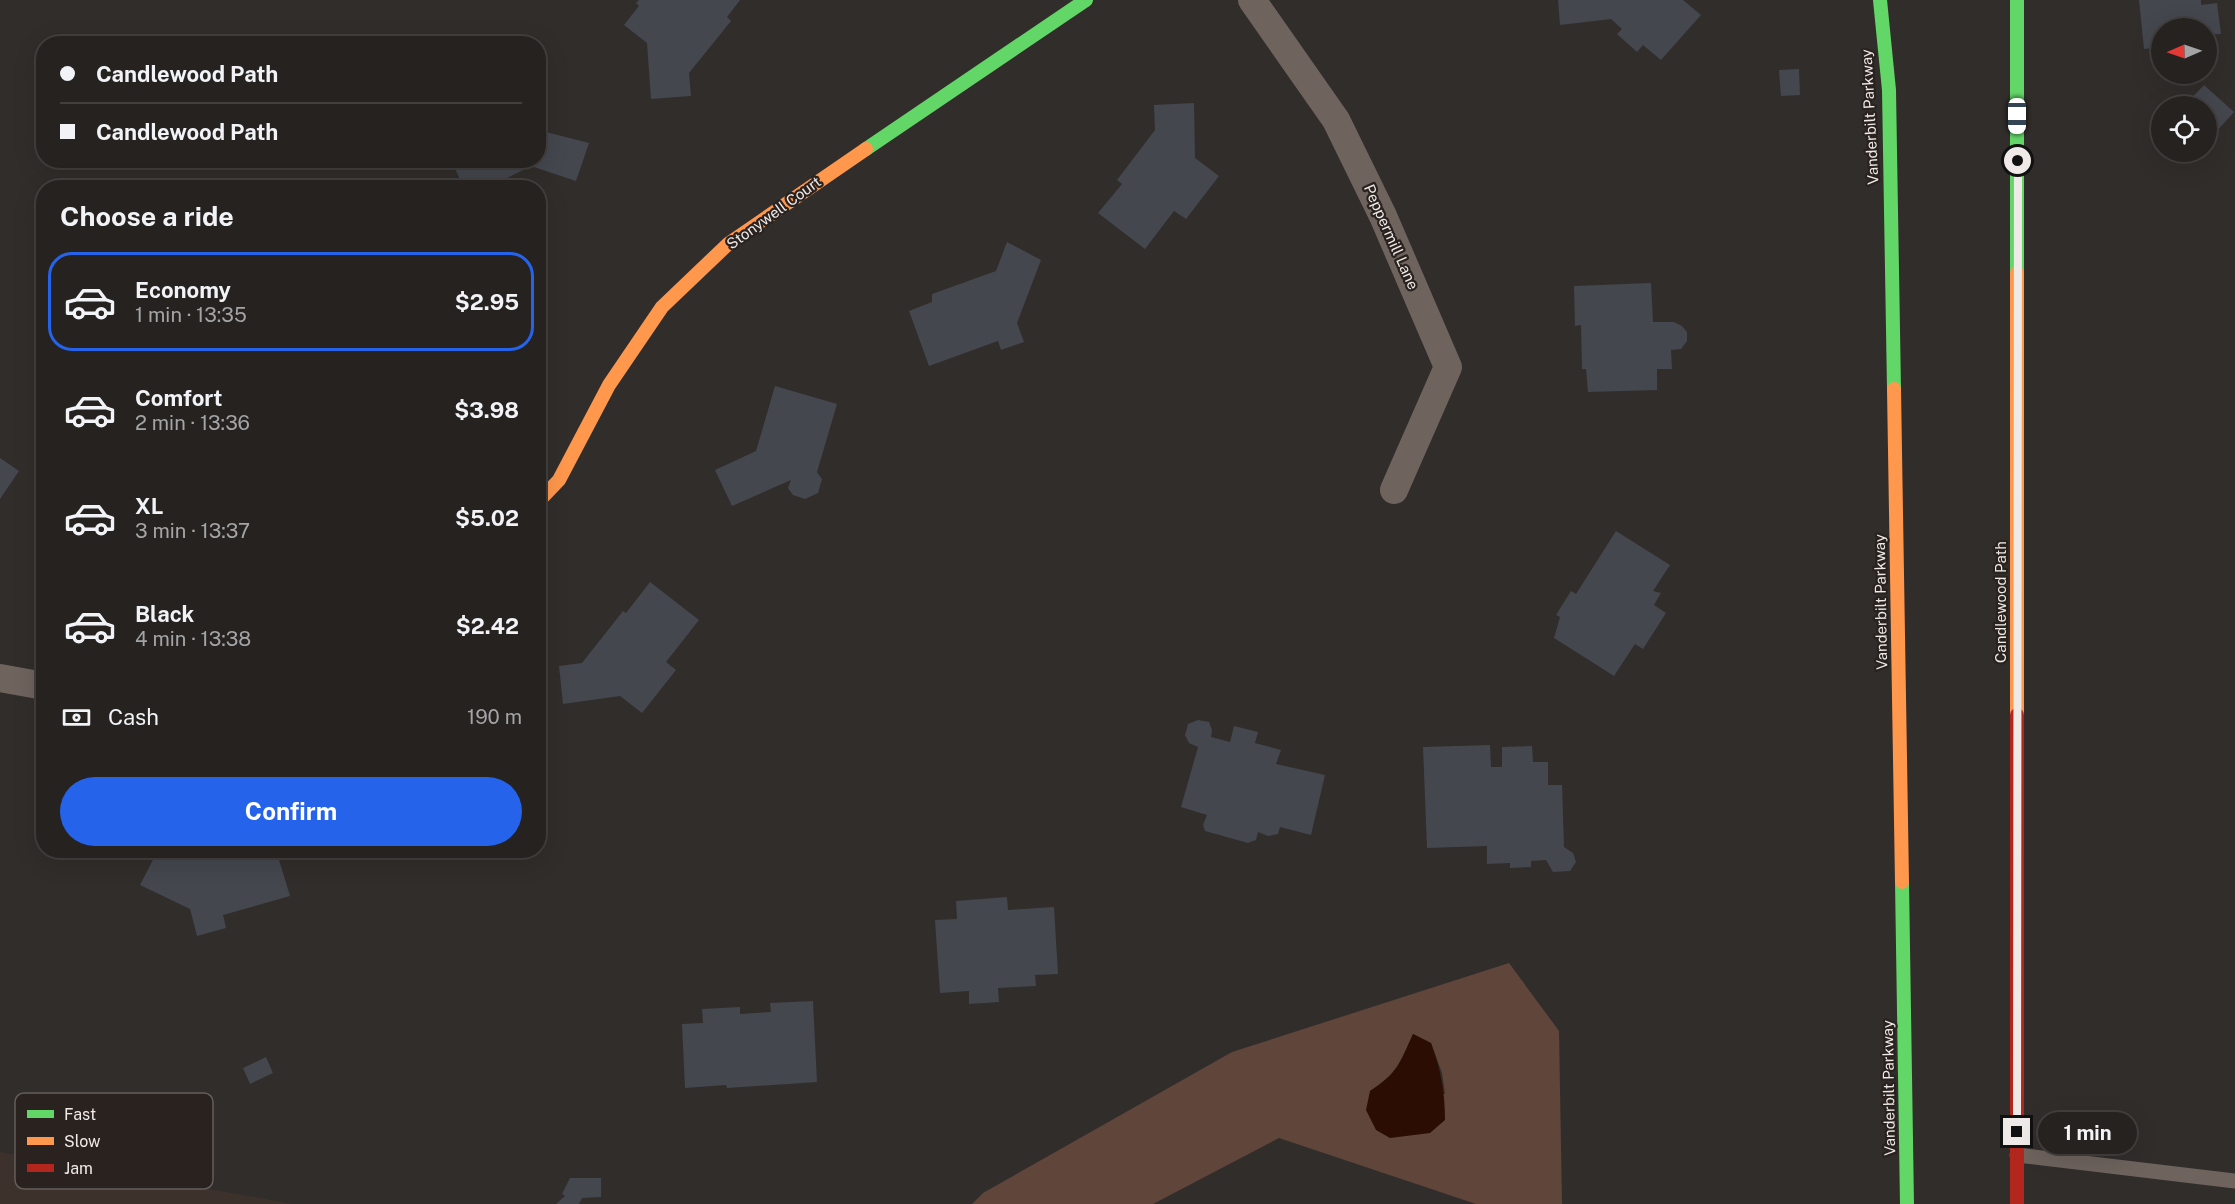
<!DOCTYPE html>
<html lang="en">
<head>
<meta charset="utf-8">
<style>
	body { margin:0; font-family:"Public Sans",sans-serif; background:#2d2a29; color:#f1f3f6; height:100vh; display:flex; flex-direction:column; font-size:22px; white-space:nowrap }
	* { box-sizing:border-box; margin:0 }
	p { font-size:20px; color:#a3a4a5 }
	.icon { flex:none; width:33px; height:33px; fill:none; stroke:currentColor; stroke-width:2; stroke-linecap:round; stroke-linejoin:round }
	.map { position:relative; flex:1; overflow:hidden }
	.side { position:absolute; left:36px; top:180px; width:510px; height:678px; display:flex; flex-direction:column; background:#252220; border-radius:24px; box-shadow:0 6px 24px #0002,0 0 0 2px #423f3e }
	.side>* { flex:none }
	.hud { position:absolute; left:36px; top:36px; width:510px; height:132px; border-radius:24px; box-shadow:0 6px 24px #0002,0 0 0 2px #423f3e; display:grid; align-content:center; height:132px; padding:0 24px; background:#252220 }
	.needle { width:39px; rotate:268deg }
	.fabs { position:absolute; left:2151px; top:18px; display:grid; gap:12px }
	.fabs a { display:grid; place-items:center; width:66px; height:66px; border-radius:50%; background:#252220; box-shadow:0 6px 24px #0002,0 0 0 2px #423f3e; font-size:30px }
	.end { position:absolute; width:27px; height:27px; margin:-14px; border:8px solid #efeae8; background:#111; box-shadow:0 0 0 3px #111 }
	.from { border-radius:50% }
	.bubble { position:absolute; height:42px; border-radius:21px; background:#252220; box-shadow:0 6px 24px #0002,0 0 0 2px #423f3e; font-size:20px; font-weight:700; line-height:42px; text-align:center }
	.car { position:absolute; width:18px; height:36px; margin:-18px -9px; border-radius:8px; box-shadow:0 0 4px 2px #0007; background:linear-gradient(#fff 24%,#345 0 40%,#fff 0 76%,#345 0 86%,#fff 0) }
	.hud b { display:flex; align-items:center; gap:21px; height:57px; font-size:22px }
	.hud b+b { border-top:2px solid #423f3e }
	.hud i { width:15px; height:15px; background:#f1f3f6 }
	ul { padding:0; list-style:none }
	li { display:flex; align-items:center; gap:18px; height:99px; margin:0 12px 9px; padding:0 12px; border:3px solid transparent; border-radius:24px }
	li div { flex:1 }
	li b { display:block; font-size:22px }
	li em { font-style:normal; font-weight:700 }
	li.active { border-color:#2563eb }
	li>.icon { width:54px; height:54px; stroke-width:1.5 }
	h2 { padding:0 24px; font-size:27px; line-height:72px }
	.pay { display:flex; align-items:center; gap:15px; height:66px; padding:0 24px; font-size:22px }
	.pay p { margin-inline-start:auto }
	.button { display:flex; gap:12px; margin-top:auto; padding:12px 24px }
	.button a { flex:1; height:69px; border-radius:36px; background:#2563eb; color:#fff; font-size:24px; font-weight:700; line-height:69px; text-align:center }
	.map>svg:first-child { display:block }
</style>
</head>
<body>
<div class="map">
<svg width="2235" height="1204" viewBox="0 0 2235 1204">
	<rect width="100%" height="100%" fill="#312d2b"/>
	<!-- built -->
	<path fill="#3d312c" d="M0,1152L293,1204H0Z"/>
	<!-- green -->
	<path fill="#60453b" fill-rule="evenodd" d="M1509,963L1559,1031L1562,1204H1476L1279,1138L1153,1204H972L983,1193L1232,1052ZM1413,1034L1431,1043L1442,1073L1445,1094L1370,1091C1397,1074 1400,1062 1413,1034Z"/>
	<!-- water -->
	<path fill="#2c0d04" d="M1413,1034L1431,1043C1441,1070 1445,1092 1445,1120L1430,1133L1390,1138L1376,1130L1366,1110L1370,1091C1398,1073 1400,1063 1413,1034Z"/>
	<!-- building -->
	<path fill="#44474e" d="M639,0H740L727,17L731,21L689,73L691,96L651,99L647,43L624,25L639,6L636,3Z
		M1558,0H1683L1701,15L1661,60L1643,45L1637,52L1617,34L1622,29L1611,19L1560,25Z
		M2139,0H2201V5L2217,3L2221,34L2206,35V28H2162V47L2144,49Z
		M1799,69L1800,95L1781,96L1779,70Z
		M2204,85L2234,112L2206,143V106H2184Z
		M1194,103L1195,158L1219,176L1186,219L1174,211L1145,249L1098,213L1122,184L1117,180L1155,130L1154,105Z
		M538,130L589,143L576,181L531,166L487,188H464L451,160H538Z
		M1007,242L1041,260L1017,323L1024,342L1001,350L998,341L929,366L909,311L932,302V294L996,271Z
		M1651,283L1653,322H1674L1682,326L1687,332V341L1681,349L1671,350L1672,369H1657V390L1588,392L1586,369H1582L1581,325L1575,326L1574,286Z
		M775,386L837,404L817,472L822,479L818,493L805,499L793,495L788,488L791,480L732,506L715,470L756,451Z
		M0,458L19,471L0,499Z
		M1616,531L1670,565L1653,591L1661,593L1654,605L1666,613L1643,649L1635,644L1614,676L1554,638L1560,617L1556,615L1571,591L1576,594Z
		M650,582L699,620L666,662L676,670L642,713L620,696L563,704L559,666L582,663L623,611L626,613Z
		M1198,720L1209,722L1212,730L1211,737L1230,742L1234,726L1258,732L1255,743L1281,750L1276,764L1325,775L1311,835L1280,827L1278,834L1268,836L1258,832L1256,840L1248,843L1205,831L1203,825L1207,815L1181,807L1198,747L1189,743L1185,735L1188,724Z
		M1490,745L1491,767H1502V747L1532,746L1533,762H1548V785H1562L1564,847L1573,853L1576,862L1570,871L1553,872L1546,860L1531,861V867L1510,868V863L1487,864V846L1427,848L1423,747Z
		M158,850H162L179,859L207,850H276L290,896L223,915L226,928L197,936L190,909L140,885Z
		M448,850H477L465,859L446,854Z
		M1007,897L1008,910L1054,907L1058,974L1035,975L1036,986L998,988L999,1002L969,1004V991L940,993L935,920L957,919L956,901Z
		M813,1001L817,1082L727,1088L726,1085L685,1088L682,1024L703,1023L702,1009L740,1007V1014L771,1012L770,1003Z
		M266,1057L273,1073L250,1084L243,1068Z
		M570,1178H601V1197L582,1198L579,1204H556L565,1196L562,1194Z"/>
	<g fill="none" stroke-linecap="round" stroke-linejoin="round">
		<!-- lane -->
		<path stroke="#6e635d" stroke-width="15" d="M2017,1155L2235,1181"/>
		<!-- street -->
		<path stroke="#6e635d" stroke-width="28" d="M1252,0L1336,120L1383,216L1448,367L1394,490
			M0,678L44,686"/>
		<!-- fast -->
		<path stroke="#63d668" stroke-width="14" d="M1880,0L1889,90L1894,389
			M2017,0V273
			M866,149L1086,0
			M1902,882L1907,1204"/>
		<!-- slow -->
		<path stroke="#ff974d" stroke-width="14" d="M2017,273V715
			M1894,389L1902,882
			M538,502L559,480L609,385L662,307L728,244L866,149"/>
		<!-- jam -->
		<path stroke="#b3261e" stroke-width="14" d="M2017,715V1204"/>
	</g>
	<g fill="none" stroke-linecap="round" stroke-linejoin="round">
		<!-- route -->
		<path stroke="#efeae8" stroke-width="8" d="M2017,1132L2018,161"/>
	</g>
	<g text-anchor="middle" stroke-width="4.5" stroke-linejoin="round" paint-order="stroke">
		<!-- street labels -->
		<g font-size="15" fill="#efeae8" stroke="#29221f">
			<text transform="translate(1870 117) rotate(-93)" y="5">Vanderbilt Parkway</text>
			<text transform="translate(774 213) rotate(-36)" y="5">Stonywell Court</text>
			<text transform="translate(1391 237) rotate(66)" y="5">Peppermill Lane</text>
			<text transform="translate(1881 602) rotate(-91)" y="5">Vanderbilt Parkway</text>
			<text transform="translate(2001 602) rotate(-90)" y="5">Candlewood Path</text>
			<text transform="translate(1889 1088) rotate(-91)" y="5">Vanderbilt Parkway</text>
		</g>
	</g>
	<!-- legend -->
	<rect x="15" y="1093" width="198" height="96" rx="9" fill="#29221f" stroke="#645e5b" stroke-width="1.5"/>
	<rect x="27" y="1110" width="27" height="8" fill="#63d668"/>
	<rect x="27" y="1137" width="27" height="8" fill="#ff974d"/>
	<rect x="27" y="1164" width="27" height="8" fill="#b3261e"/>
	<g font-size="16" fill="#efeae8">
		<text x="64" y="1120">Fast</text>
		<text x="64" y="1147">Slow</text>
		<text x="64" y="1174">Jam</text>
	</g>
</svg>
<div class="fabs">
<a><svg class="needle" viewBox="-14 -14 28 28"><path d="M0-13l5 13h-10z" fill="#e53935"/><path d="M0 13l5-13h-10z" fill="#a3a4a5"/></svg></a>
<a><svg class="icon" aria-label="locate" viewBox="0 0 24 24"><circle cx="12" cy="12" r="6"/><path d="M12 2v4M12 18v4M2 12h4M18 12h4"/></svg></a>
</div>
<i class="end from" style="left:2018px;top:161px"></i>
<i class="end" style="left:2017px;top:1132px"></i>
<div class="bubble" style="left:2038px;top:1112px;width:99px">1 min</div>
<i class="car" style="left:2017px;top:116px;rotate:180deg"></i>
<div class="hud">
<b><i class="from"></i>Candlewood Path</b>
<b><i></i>Candlewood Path</b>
</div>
<section class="side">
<h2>Choose a ride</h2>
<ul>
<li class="active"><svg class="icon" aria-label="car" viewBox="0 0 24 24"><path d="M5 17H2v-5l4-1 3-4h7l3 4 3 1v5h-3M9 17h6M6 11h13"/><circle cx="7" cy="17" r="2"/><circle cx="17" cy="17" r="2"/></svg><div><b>Economy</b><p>1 min · 13:35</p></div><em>$2.95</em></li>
<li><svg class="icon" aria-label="car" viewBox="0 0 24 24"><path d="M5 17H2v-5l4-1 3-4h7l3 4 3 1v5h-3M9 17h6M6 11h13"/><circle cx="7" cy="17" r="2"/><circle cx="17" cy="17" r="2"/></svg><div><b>Comfort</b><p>2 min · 13:36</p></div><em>$3.98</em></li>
<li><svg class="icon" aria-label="car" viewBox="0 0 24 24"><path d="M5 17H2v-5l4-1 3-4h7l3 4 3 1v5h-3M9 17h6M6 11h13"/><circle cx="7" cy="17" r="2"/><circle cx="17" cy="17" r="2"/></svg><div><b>XL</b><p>3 min · 13:37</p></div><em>$5.02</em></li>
<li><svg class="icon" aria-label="car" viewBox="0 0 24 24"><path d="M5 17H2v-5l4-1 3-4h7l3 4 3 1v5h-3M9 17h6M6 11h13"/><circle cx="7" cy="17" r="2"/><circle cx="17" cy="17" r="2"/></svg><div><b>Black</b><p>4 min · 13:38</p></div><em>$2.42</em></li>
</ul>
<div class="pay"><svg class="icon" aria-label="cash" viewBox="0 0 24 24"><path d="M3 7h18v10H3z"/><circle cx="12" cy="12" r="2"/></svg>Cash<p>190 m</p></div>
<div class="button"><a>Confirm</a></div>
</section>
</div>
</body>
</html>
